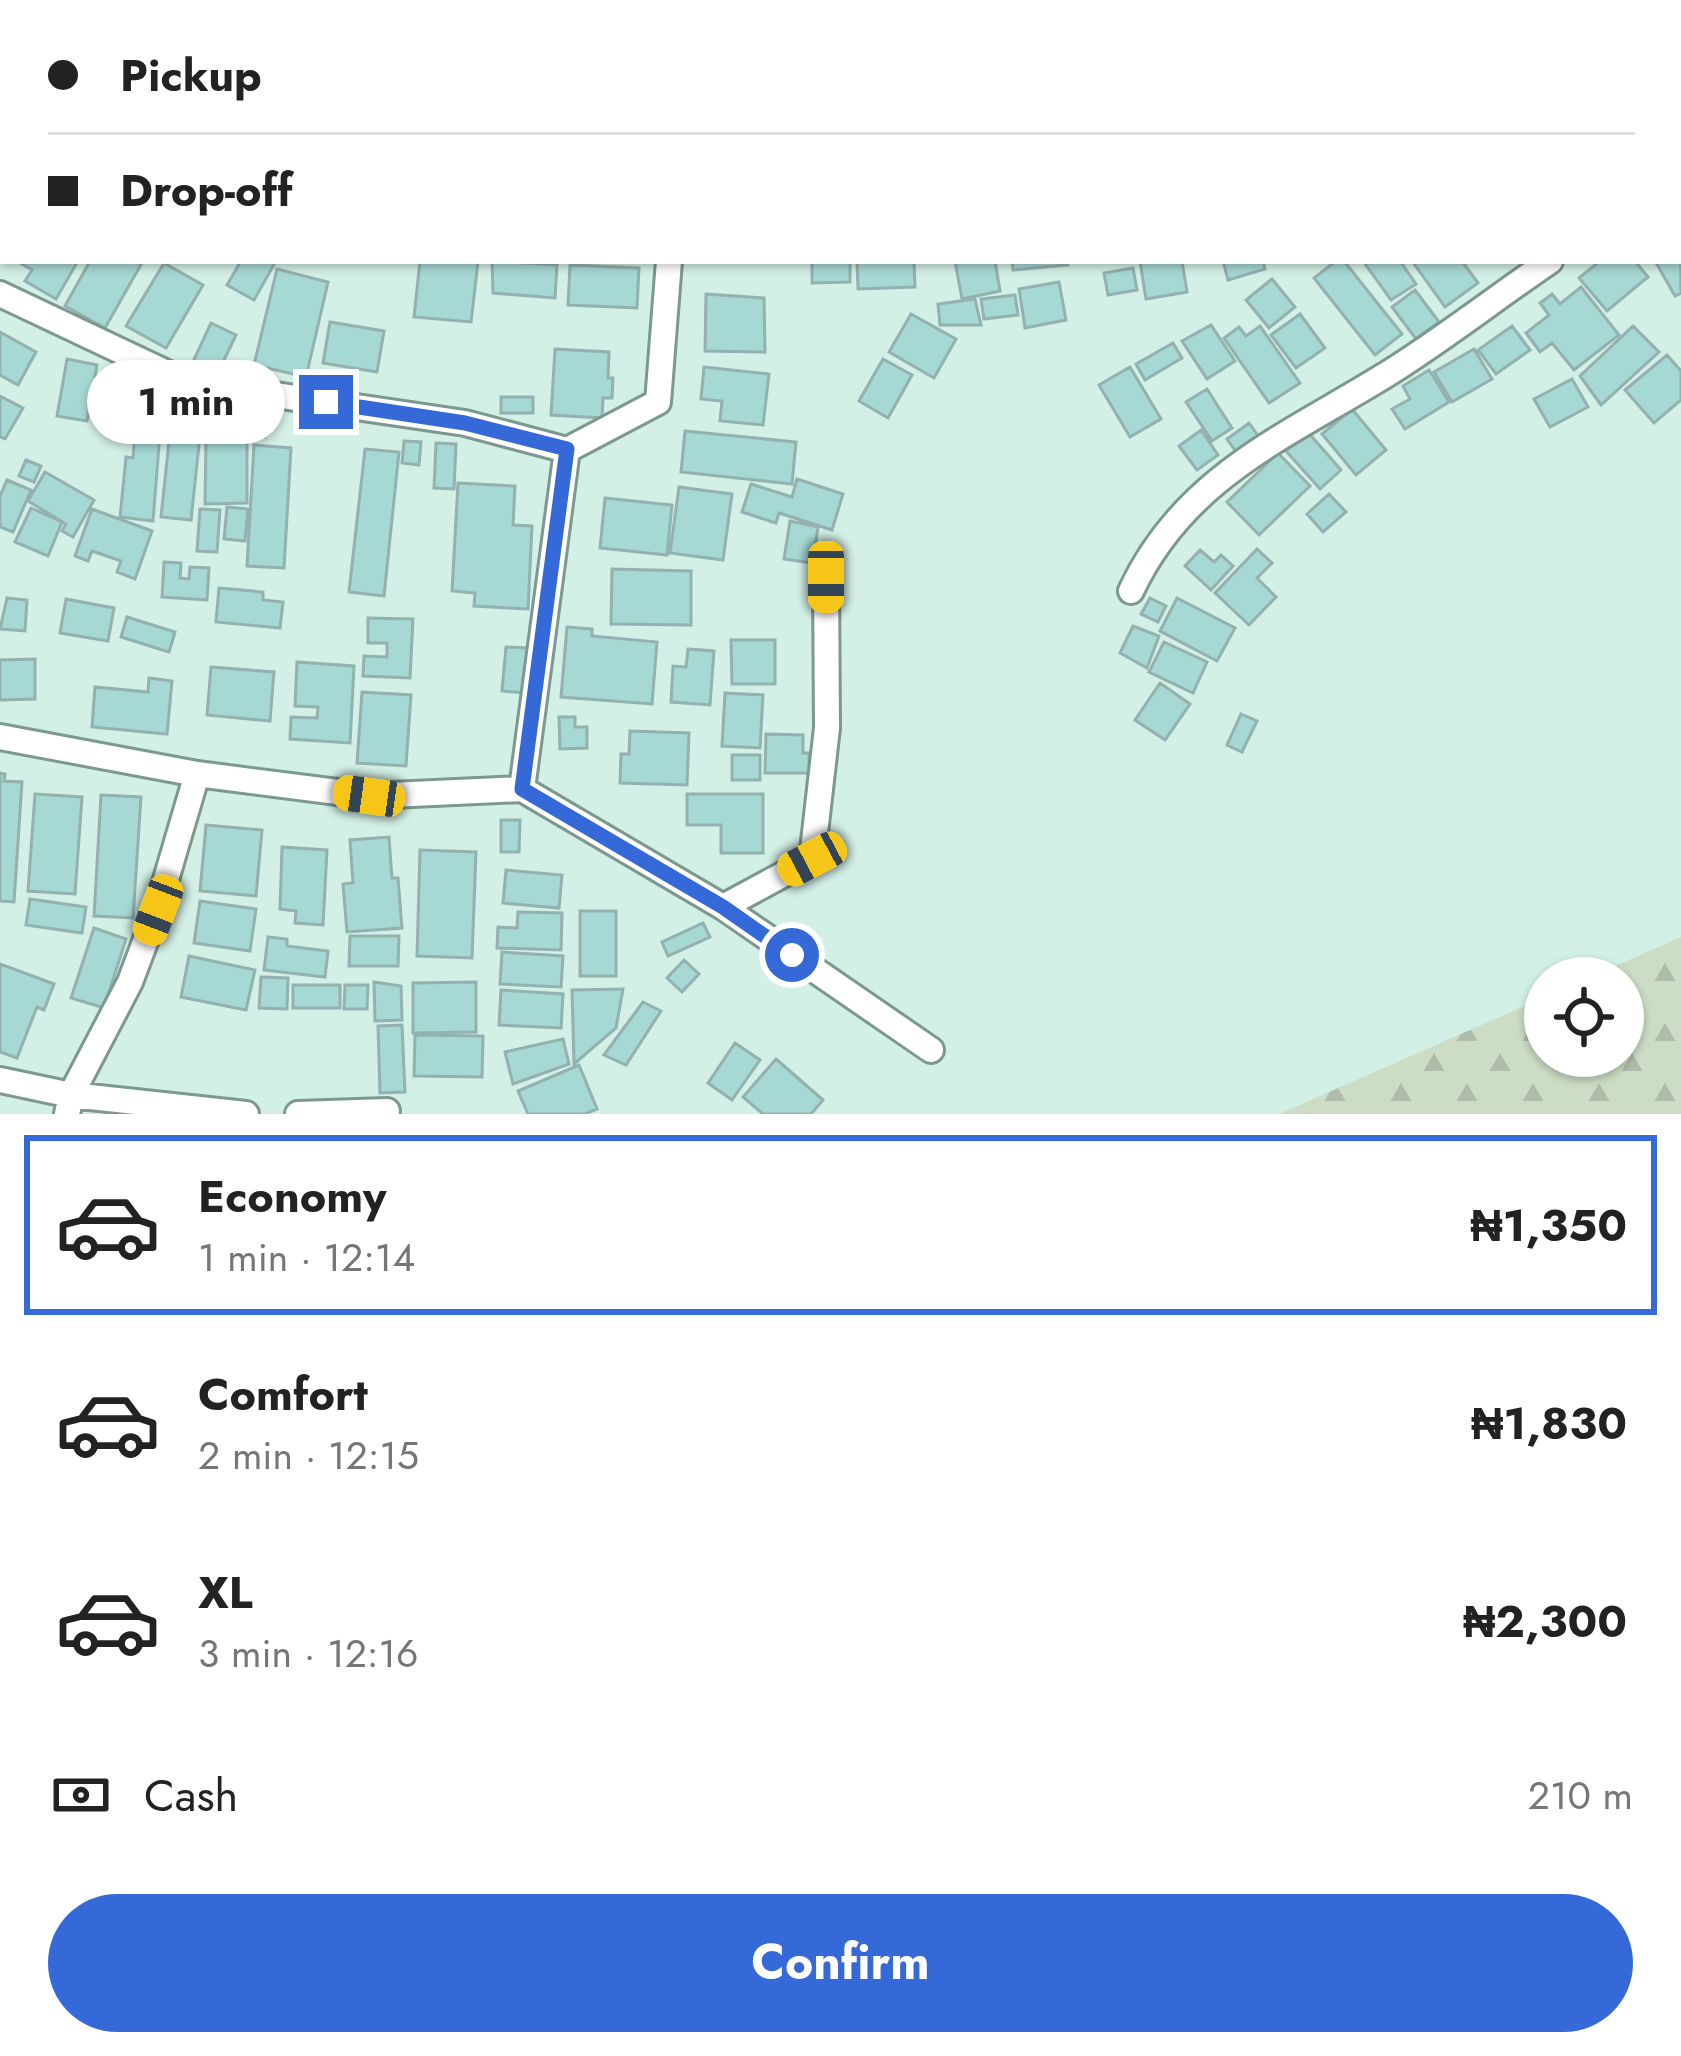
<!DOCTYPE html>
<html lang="en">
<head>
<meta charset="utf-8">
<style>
	body { margin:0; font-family:Jost,sans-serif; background:#f6f6f6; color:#222; height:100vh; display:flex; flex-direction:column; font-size:45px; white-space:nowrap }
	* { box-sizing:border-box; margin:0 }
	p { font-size:39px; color:#767676 }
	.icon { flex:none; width:66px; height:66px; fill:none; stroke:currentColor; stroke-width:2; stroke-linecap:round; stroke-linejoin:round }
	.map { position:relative; height:1114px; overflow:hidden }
	.side { display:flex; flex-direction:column; background:#fff; flex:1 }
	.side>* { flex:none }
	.banner { position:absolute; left:0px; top:0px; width:1683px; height:264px; box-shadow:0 3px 9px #0004; display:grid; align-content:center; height:264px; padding:0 48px; background:#fff }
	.buttons { position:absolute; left:1524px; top:957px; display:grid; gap:24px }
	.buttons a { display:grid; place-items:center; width:120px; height:120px; border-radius:50%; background:#fff; box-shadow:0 3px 9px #0004; font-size:60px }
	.end { position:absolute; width:54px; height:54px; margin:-27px; border:15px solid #3669d8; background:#fff; box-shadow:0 0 0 6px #fff }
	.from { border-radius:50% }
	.bubble { position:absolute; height:84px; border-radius:42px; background:#fff; box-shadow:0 3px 9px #0004; font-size:39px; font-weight:700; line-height:84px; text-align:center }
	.car { position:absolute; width:36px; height:72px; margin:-36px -18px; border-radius:15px; box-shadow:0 0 9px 3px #0007; background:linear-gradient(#f5c518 24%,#345 0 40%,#f5c518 0 76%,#345 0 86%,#f5c518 0) }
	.banner b { display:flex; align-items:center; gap:42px; height:114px; font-size:45px }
	.banner b+b { border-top:3px solid #e0e0e0 }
	.banner i { width:30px; height:30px; background:#222 }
	ul { padding:21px 0 0; list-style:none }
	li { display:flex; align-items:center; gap:36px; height:180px; margin:0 24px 18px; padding:0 24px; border:6px solid transparent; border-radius:0px }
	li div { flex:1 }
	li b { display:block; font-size:45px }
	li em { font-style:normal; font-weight:700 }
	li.active { border-color:#3669d8 }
	li>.icon { width:108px; height:108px; stroke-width:1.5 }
	.pay { display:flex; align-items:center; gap:30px; height:132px; padding:0 48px; font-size:45px }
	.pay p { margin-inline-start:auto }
	.button { display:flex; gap:24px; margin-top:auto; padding:24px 48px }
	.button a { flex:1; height:138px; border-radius:72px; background:#3669d8; color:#fff; font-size:48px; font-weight:700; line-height:138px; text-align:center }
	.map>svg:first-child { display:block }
</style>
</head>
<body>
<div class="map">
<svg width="1681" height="1114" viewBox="0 0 1681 1114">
	<defs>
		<pattern id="forest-firs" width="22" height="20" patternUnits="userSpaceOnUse" patternTransform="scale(3)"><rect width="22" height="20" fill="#cddcc5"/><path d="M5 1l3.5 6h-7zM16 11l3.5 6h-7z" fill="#afbca9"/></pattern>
	</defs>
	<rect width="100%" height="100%" fill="#d3f0e6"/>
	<!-- forest -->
	<path fill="url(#forest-firs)" d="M1681,937V1114H1279L1545,997V1056H1623V978H1588Z"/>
	<!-- building -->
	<path fill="#a6d8d4" stroke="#93b1af" stroke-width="3" d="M208,0H311L317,3H214Z
		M758,0H822V3H758Z
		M993,0H1055L992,3Z
		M0,114L3,116L0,171Z
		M1,174H3V241L0,240Z
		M1680,244L1681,293L1675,296L1655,261H1680Z
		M17,261H78L56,299L25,281L32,270Z
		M90,261H143L105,328L65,306Z
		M241,261H276L254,300L227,285Z
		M420,261L478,262L471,322L414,317Z
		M492,261L557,265L555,298L493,293Z
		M812,261H850V282L812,283Z
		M857,261H914L915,287L858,289Z
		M955,261H995L1000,291L962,299Z
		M1012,261H1067L1068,265L1013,270Z
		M1140,261H1182L1187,292L1146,299Z
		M1223,261H1263L1265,269L1228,280Z
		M1336,261H1344L1402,334L1375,355L1314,278Z
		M1363,261H1400L1416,284L1391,300Z
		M1412,261H1462L1478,283L1445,307Z
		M1600,261H1635L1648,277L1607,311L1579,278Z
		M164,263L203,285L166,348L126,326Z
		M570,265L639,268L637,308L568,305Z
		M1133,268L1137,290L1108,295L1104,273Z
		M277,269L328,282L306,377L254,365Z
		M1272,279L1295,307L1269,328L1246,300Z
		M1059,282L1066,320L1025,328L1019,289Z
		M1581,287L1619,335L1574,370L1552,343L1540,352L1526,333L1549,315L1540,303L1552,294L1560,304Z
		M1415,290L1439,322L1416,339L1392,307Z
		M706,294L764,298L765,352L705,351Z
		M1015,295L1018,315L984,319L981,299Z
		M975,299L981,325H940L938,304Z
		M911,314L956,339L934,378L889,352Z
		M1300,314L1325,348L1296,368L1271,335Z
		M330,322L384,331L377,372L323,363Z
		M211,323L236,335L216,377L191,366Z
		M1211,325L1235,361L1207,379L1182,341Z
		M1260,326L1300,383L1269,403L1224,338L1239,327L1246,336Z
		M1512,326L1530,350L1496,374L1478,350Z
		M1633,326L1659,352L1601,405L1580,376Z
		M0,332L36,352L18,385L0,375Z
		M1173,343L1182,358L1145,380L1136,364Z
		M555,349L609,352L608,378H613L612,398H603L602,418L551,415Z
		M1474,349L1492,379L1452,402L1434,372Z
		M1667,355L1681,371V400L1654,423L1625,390Z
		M67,359L97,365L87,421L57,416Z
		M883,359L912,375L888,418L859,401Z
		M704,367L769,374L763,425L720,421L722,401L701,399Z
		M1130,367L1161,419L1130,437L1099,385Z
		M1429,370L1449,402L1405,429L1392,409L1410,399L1403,386Z
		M1572,379L1588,407L1550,427L1534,399Z
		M1207,389L1232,428L1212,441L1186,402Z
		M0,396L23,408L5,439L0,437Z
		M501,397H533V413H501Z
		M1352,409L1386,450L1356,475L1322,434Z
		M250,412L266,413L265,437L250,436Z
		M136,419L161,421L153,521L120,517L126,457L133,458Z
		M171,422L201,426L191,520L161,517Z
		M1249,423L1259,437L1237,453L1227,439Z
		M1201,430L1218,455L1197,470L1179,446Z
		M1306,430L1341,470L1320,489L1286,451Z
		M685,431L796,442L792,484L681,472Z
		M206,440L247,441V503L205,504Z
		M404,441L421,442L419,465L402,463Z
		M436,443L456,444L454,489L434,488Z
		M254,445L291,448L284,568L247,566Z
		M365,449L399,452L384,596L349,592Z
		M1278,453L1310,486L1259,535L1227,502Z
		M26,460L41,466L34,482L19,476Z
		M45,472L94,500L73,537L62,531L66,524L28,501Z
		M797,479L843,494L832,530L779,513L776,523L742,512L751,484L792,497Z
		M7,480L31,490L13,532L0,527V496Z
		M458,483L515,486L513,525L532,526L528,609L474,606L475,593L452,591Z
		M679,487L732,494L723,560L670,553Z
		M1329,494L1346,512L1323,532L1307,514Z
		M605,498L672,505L667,555L600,548Z
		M227,507L248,509L245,541L224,539Z
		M31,508L62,522L48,556L15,542Z
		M92,509L152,531L135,579L117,572L121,561L92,551L88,561L75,556Z
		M200,509L220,510L217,552L197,551Z
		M790,521L818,527L813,563L784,559Z
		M1257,549L1272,563L1257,578L1276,597L1249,625L1215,593Z
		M1200,550L1214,562L1221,555L1233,566L1211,590L1185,566Z
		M164,562L181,563L180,578L189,579L190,567L209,568L207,600L162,597Z
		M612,569L691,571V625L611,624Z
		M219,588L263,592V600L283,602L280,628L216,622Z
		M7,598L27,600L25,631L0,629Z
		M1150,598L1166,606L1158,622L1141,614Z
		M1177,598L1235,628L1217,661L1160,631Z
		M66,599L114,608L108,641L60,633Z
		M127,617L175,632L169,652L121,637Z
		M368,618L413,619L410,678L363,676L364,656L387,657V643H368Z
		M1133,626L1159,636L1147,668L1120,653Z
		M567,627L592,629V636L657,642L652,704L561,697Z
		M731,640H775V684H732Z
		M1164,642L1207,662L1193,693L1149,672Z
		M506,647L529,648L525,693L502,691Z
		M688,649L714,651L710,705L671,702L673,666L686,667Z
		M35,659V699L0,700V660Z
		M297,662L354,666L350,743L290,739L291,717L317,718L318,707L295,706Z
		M211,667L274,672L270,721L207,715Z
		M149,678L172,681L167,734L92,727L95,687L148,692Z
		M1160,683L1190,704L1165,740L1135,720Z
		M362,692L411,695L406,766L357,763Z
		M725,693L763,695L760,748L722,746Z
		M1241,714L1257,721L1242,752L1227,745Z
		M559,717H575V727H587V748L560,749Z
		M630,731L689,733L687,785L620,783L621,754H629Z
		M766,734L803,735V753H809V773H765Z
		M732,755H760V780H732Z
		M0,773L5,774L4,781L22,782L14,902L0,901Z
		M35,794L82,797L75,894L28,891Z
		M687,794H763V853H721V825H687Z
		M101,795L141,797L133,918L94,916Z
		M501,820H520L519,852H501Z
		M206,825L262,830L256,896L200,891Z
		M389,837L392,878H398L402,928L347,932L343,884L353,883L350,840Z
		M282,847L327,850L323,925L295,923L296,911L280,909Z
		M420,850L476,852L472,958L417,956Z
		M506,870L562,875L559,908L503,903Z
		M30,899L86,907L82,933L26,925Z
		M200,901L256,909L250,951L194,943Z
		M580,911H616V976H580Z
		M518,912L562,913L561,950L497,948L498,927L517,928Z
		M703,923L710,937L668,956L662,942Z
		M94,928L126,939L104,1008L71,998Z
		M350,936H399L398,966H349Z
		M268,937L287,939V946L328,951L325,977L264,970Z
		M502,952L563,956L561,987L500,984Z
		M189,956L255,970L246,1010L181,997Z
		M684,960L699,974L682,992L667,978Z
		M0,964L54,984L44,1010L37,1007L17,1058L0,1052Z
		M261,977L288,978L287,1009L259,1008Z
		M374,982L401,986L402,1020L375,1021Z
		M476,982V1032L413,1033V983Z
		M293,985H340V1008H293Z
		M345,985H368L367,1009H344Z
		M623,989L616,1028L574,1064L572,990Z
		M501,990L563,994L561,1028L499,1025Z
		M643,1002L661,1011L626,1065L604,1055Z
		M402,1025L405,1092L380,1093L378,1026Z
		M415,1035L483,1036L482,1077L414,1076Z
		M563,1039L569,1064L513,1084L505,1052Z
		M735,1043L760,1060L732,1100L708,1083Z
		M776,1059L823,1100L811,1114H763L743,1097Z
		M579,1065L597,1109L585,1114H528L518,1091Z"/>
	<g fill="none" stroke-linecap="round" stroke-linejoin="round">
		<defs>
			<path id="minor" d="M97,0L103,3
				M865,0V3
				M1639,0L1640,3
				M384,3L385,0
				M1156,3V0
				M1294,3L1301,0
				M0,294L186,382L465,423L567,450L658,402L669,261
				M1131,591C1185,475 1290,435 1392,371C1446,337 1497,297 1550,261
				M0,737L197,774L369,796L522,789L723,907L931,1050
				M522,789L567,450
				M723,907L812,859L827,728L826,577
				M0,1080L71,1095L246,1114
				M67,1114L71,1095L130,982L157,910L197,774
				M298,1114L387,1111"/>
		</defs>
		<!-- minor casing -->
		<use href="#minor" stroke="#7d988e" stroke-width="30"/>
		<!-- minor -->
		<use href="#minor" stroke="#fff" stroke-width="24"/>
	</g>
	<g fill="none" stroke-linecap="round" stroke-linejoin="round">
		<!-- route -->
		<path stroke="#3669d8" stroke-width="15" d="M326,402L465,423L567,449L522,789L723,907L792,955"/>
	</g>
</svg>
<div class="buttons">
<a><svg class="icon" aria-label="locate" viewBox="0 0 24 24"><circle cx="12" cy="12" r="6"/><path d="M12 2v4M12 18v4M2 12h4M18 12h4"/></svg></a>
</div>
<i class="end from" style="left:792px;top:955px"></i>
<i class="end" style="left:326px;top:402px"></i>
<div class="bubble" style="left:87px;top:360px;width:198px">1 min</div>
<i class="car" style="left:826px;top:577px;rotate:180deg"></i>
<i class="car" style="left:369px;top:796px;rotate:278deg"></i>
<i class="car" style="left:812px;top:859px;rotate:242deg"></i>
<i class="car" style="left:158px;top:910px;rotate:201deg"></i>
<div class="banner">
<b><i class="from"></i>Pickup</b>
<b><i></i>Drop-off</b>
</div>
</div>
<section class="side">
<ul>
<li class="active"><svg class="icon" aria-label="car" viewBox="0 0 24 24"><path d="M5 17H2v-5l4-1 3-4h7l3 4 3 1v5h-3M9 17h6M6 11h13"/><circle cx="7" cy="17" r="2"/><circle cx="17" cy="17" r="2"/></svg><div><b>Economy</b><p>1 min · 12:14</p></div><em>₦1,350</em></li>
<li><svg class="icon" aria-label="car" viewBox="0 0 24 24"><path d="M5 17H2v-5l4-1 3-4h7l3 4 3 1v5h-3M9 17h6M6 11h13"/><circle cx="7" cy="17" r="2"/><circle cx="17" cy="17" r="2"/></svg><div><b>Comfort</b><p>2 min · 12:15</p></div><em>₦1,830</em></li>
<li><svg class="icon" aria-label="car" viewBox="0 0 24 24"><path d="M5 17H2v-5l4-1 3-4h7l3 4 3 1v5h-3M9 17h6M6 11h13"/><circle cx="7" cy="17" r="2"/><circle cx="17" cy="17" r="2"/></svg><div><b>XL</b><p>3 min · 12:16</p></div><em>₦2,300</em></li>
</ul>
<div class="pay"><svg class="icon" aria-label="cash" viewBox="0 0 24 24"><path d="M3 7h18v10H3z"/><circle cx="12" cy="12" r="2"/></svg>Cash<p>210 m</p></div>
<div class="button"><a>Confirm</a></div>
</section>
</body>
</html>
